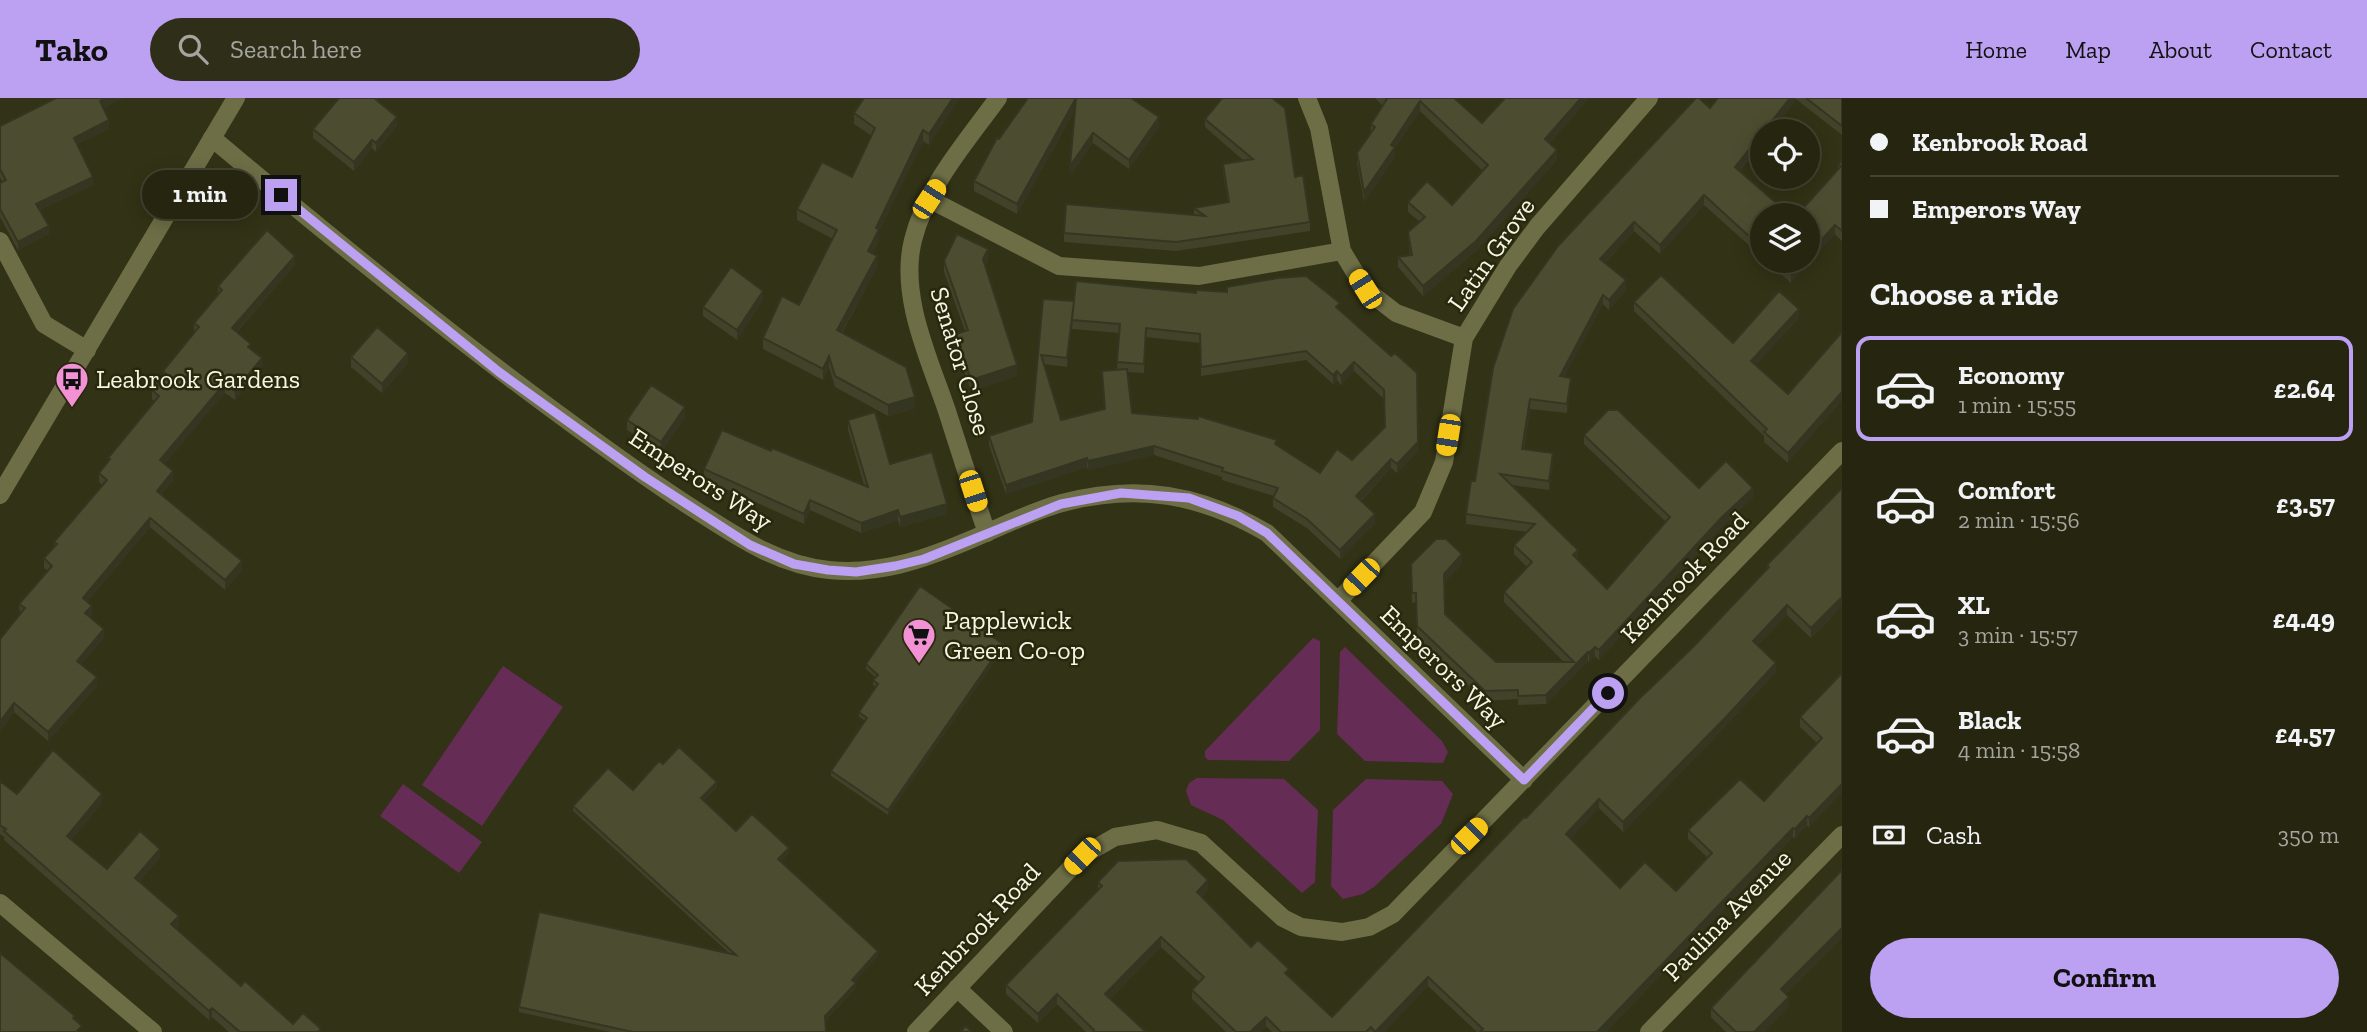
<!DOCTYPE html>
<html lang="en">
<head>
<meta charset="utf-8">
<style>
	body { margin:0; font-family:"Zilla Slab",serif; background:#2e2e19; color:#f1f3f6; height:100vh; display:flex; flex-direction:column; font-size:26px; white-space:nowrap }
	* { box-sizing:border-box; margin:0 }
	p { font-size:23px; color:#a4a59f }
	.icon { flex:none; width:38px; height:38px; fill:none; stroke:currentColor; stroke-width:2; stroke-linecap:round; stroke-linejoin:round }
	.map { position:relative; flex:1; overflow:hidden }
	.drawer { display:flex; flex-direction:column; background:#262610; width:525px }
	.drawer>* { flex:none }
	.banner { display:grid; align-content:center; height:154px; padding:0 28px; background:#262610 }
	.controls { position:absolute; left:1750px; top:21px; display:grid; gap:14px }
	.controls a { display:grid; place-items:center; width:70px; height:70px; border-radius:50%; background:#262610; box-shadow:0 4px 18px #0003,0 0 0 2px #424330; font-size:35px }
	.end { position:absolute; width:32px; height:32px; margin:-16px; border:9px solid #bca0f2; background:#111; box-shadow:0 0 0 4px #111 }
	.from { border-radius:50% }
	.bubble { position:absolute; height:49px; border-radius:24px; background:#262610; box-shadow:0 4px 18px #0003,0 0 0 2px #424330; font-size:23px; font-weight:700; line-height:49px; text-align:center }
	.car { position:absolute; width:21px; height:42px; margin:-21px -10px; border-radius:9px; box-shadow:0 0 5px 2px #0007; background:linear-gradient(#f5c518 24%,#345 0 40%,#f5c518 0 76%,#345 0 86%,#f5c518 0) }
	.banner b { display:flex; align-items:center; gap:24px; height:66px; font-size:26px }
	.banner b+b { border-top:2px solid #424330 }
	.banner i { width:18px; height:18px; background:#f1f3f6 }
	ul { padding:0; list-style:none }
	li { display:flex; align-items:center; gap:21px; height:105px; margin:0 14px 10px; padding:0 14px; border:4px solid transparent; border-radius:14px }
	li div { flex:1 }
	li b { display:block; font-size:26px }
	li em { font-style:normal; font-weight:700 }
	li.selected { border-color:#bca0f2 }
	li>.icon { width:63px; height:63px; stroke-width:1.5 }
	h2 { padding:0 28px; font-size:32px; line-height:84px }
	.pay { display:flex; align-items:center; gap:18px; height:77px; padding:0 28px; font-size:26px }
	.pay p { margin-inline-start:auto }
	.action { display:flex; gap:14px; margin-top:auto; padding:14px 28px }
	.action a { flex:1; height:80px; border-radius:42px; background:#bca0f2; color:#111; font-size:28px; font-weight:700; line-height:80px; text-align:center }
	header { display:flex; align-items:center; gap:42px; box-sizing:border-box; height:98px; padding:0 35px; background:#bca0f2; color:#111 }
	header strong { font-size:33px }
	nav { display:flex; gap:38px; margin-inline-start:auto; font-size:24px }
	.search { width:490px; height:63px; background:#2e2e19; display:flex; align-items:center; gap:18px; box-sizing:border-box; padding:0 24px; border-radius:38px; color:#a4a59f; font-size:26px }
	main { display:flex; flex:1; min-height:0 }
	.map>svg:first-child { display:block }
</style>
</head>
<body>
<header>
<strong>Tako</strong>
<div class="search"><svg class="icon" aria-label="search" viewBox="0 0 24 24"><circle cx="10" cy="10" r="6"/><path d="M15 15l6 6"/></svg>Search here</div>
<nav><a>Home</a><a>Map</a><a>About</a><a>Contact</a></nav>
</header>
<main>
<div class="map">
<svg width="1842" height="934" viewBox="0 0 1842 934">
	<rect width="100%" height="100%" fill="#323216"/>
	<!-- green -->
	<path fill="#652c55" d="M1313,540L1320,543V632L1289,663L1208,662L1205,659V653Z
		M1345,549L1442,643L1448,654L1443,665L1365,663L1337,636L1340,554Z
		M503,568L563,609L482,728L422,687Z
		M1197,680L1284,681L1318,712L1315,784L1302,795L1223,722L1191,707L1186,693L1189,685Z
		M1366,681L1442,683L1453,696L1441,726L1374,789L1363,796L1343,801L1331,788L1333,712Z
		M403,686L482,744L459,775L380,718Z"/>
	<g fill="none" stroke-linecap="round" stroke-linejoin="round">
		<!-- minor -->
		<path stroke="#6d6e46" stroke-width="18" d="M1307,0L1319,30L1342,153L1365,191L1396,215L1464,240
			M212,40C339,146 467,251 601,347C633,370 664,392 697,413C739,440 779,467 829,472C878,477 922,462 965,444C997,431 1029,414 1062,405C1138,385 1200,396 1267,435L1524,682
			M929,101L1059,168L1199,178L1342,153
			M0,143L44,226L87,252
			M987,435C973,395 960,354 947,313C929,260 899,198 913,142C926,89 967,43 998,0
			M1338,503L1423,414L1444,364L1464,240L1508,168L1537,129L1649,0
			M0,805L153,934
			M957,890L1004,934
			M916,934L1082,758L1115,739L1157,732L1201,745L1283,820L1301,829L1342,834L1369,829L1393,816L1842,353
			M1649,934L1842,737"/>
		<!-- tertiary -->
		<path stroke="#6d6e46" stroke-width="18" d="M0,397L236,0"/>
	</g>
	<!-- wall -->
	<path fill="#414229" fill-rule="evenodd" d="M123,0L103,10L109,31L77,46L93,87L40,112L49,136L18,152L0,119V85L2,84L0,79V28Z
		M339,0H378L376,2L397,28L376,54L372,50L354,73L313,40V31Z
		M960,0L929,47L923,43L879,133V142L872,156L877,169L842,235L915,310L888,318L835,289L829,269L823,282L763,251V240L799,207L833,141L797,122V111L852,79L872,38L854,26V15Z
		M1028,0L1159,29L1129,71L1093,45L1070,78L1075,12L1017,116L974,93V83L999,41Z
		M1375,0H1454L1482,25L1505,0H1589L1550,45L1557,62L1476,153L1423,198L1398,169V159L1410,157L1408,134L1420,124L1408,114V104L1452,107L1483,73L1420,13L1395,50V59L1364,104L1357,65V55L1371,35V26L1383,8Z
		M1718,0H1842V37L1796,1L1740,73L1762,117V159L1704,107L1660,156L1634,133L1605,165L1626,192L1609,212L1603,206L1564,279L1571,289L1567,315L1530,311L1524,351L1553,365L1549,392L1511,387L1577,462L1607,491L1666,424L1584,346V337L1699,390L1753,399L1721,430L1599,562L1595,558L1589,564L1588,563L1546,606L1518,607V601L1485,603L1417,538L1416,504L1412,505L1411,466H1462L1444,485L1445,516L1496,564H1564L1504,504V494L1527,469L1514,456V447L1527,434L1466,426V416L1475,383L1493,270Z
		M1205,21L1295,79L1310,124V133L1176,153L1064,144V135L1194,117V110L1228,105L1223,75V66L1244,63L1205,29Z
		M1842,62V143L1835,136L1791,185L1766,163H1808L1838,71V67Z
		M988,161L985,167L1017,278L971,293L956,247V236L965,233L944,174V163Z
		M295,167L237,234L251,252L262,269L235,302L225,295L164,366L173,383L162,396L242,472L225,492L150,429L87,504L92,517L89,519L104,540L81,566L97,588L48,643L14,614L0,633L20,515L19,506L48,473L44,470V460L54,449V444L102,387L99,384V375L108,364V360L155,303L152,301V292L163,279V273L194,234V225L218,196V188Z
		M1043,201L1074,203L1340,212L1418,353L1397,375L1391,370L1361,403L1375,425L1340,461L1307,430L1273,409V400L1274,398L1222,382V379L1154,357L1088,372L1087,369L1006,396L989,347V338L1032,324ZM1072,224V231L1119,235L1117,272L1102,273L1104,312L1061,322L1043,266L1067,269ZM1146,239L1200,245L1201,278L1306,262L1333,286L1337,282L1341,287L1354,273L1384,301V329L1352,362L1320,375L1277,348L1132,315L1128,274L1144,275Z
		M763,202L737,242L703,218V209Z
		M1634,204L1733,245L1799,220L1755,267L1788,296V365L1764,344V338L1634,213Z
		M351,259L408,265L382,295L351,269Z
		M685,319L661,354L627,332V322Z
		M848,322L890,366L947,416L900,429L898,422L861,435L810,412L804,426L704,381V371L771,353L864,387L848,332Z
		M1767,467L1831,520L1811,540L1787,517L1757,548L1776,574L1725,629L1623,734L1599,710L1570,741L1620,790L1676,793L1708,760L1688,741V732L1764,703L1817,645L1800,629V619L1842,575L1809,730L1807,727L1795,740L1793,739L1606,934H1477L1428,888L1384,934H1272L1266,928L1260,934H1226L1192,901V892L1199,884L1161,849L1110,901L1146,934H1086L1057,906L1038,925L1006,896V887L1098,792V784L1208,792L1202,799L1251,849L1289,879L1332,919L1693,549L1767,472Z
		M1003,551L888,717L831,678V673L865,623L859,619V614L876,589L873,587V582L876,580L866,571V566Z
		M663,666L717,689L703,703L736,733L789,755L780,764L878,858L854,884L856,890L825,923L826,934H610L519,914V909L729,855L573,713V708L633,692Z
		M0,683L17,696L102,705L71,742L107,771L160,760L139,784L179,827L176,830L241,888L293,926L321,934H229L212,919L209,922L4,742V739L0,736Z
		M1842,839L1786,895L1789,908L1764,934H1726L1711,919V910Z"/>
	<!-- shaded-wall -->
	<path fill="#353622" d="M106,0H123L100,11V3Z
		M953,0H960L929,47V36Z
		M1076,0V10L1017,116V106Z
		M1581,0H1589L1545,51V41Z
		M1790,0H1796V1L1771,33H1764Z
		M1420,3V13L1395,50V59L1364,104V94L1391,47Z
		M397,19V28L376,54V45Z
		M1159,19V29L1129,71V62Z
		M109,22V31L74,48V40Z
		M923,32V43L879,133V142L868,164V153L876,130Z
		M1093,35V45L1070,78V68Z
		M1762,35V44L1735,79V69Z
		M372,42V50L354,73V64Z
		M1557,52V62L1476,153L1423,198V188Z
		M93,79V87L36,114V106Z
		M1704,97V107L1660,156V147Z
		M1634,124V133L1600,170V161Z
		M1835,127V136L1791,185V176L1802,163H1808V157Z
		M49,128V136L18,152V144Z
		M988,151V161L983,172V161Z
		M295,158V167L232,239V230Z
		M877,158V169L837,243V232Z
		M1626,182V192L1609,212V202Z
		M763,193V202L737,242V232Z
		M1603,197V206L1560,288V278Z
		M1074,203V213L1067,269V260Z
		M1799,211V220L1751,273V263Z
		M408,255V265L382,295V286Z
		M829,258V269L823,282V271Z
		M262,260V269L235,302V293Z
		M1354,264V273L1341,287V278Z
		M1017,267V278L971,293V282Z
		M1337,273V282L1333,286V277Z
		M1571,280V289L1567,315V306Z
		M225,285V295L160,372V362Z
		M1842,294V303L1788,365V355Z
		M915,299V310L888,318V307Z
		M1530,301V311L1522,360V351Z
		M685,309V319L661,354V344Z
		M1418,344V353L1397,375V366Z
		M1154,348V357L1088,372V363Z
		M1553,355V365L1549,392V383Z
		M1087,360V369L1006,396V387Z
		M1391,361V370L1356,407V398Z
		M173,373V383L157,402V393Z
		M1753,390V399L1721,430L1599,562V552L1721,420Z
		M810,402V412L804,426V416Z
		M947,406V416L900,429V419Z
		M898,412V422L861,435V425Z
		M1375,416V425L1340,461V452Z
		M150,420V429L83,509V500Z
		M1578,452V462L1573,457Z
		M1462,456V466L1444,485V476Z
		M242,463V472L225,492V482Z
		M1842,499V508L1811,540V530Z
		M1787,507V517L1753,553V543Z
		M92,508V517L85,525V515Z
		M104,531V540L77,572V563Z
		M1003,546V551L888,717V712Z
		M1595,549V558L1589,564V555Z
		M1588,554V563L1546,606V597Z
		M1776,565V574L1725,629L1623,734V724Z
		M97,579V588L48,643V634Z
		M14,605V614L0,633V624Z
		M717,684V689L701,705V700Z
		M1842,686V695L1809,730V720Z
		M102,696V705L67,748V738Z
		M1599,701V710L1566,746V736Z
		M1807,718V727L1795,740V731Z
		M1793,730V739L1606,934H1597Z
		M789,750V755L778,766V761Z
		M160,751V760L135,789V780Z
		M1208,782V792L1197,803V794Z
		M179,818V827L171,836V826Z
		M1842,830V839L1781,900V891Z
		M1161,839V849L1105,906V896Z
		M878,853V858L852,887V882Z
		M1428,879V888L1384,934H1375Z
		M856,885V890L825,923V918Z
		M1057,896V906L1038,925V916Z
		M1789,899V908L1764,934H1754Z
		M212,910V919L209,922V913Z
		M1266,919V928L1260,934H1250Z"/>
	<!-- building -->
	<path fill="#4c4d30" stroke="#353622" stroke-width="2" d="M56,0H106L100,3L109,22L74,40L93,79L36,106L49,128L18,144L0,111V85L6,82L0,71V28Z
		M339,0H374L397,19L376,45L372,42L354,64L313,31Z
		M864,0H953L929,36L923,32L876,130L879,131L868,153L877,158L837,232L906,269L915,299L888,307L835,278L829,258L823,271L763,240L782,198L799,207L837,132L797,111L822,64L852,79L875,30L854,15Z
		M1028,0H1131L1159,19L1129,62L1093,35L1070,68L1076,0L1017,106L974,83L997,40L999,41Z
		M1222,0H1272L1285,10L1295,79L1303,77L1310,124L1176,144L1064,135L1066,106L1205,118L1194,110L1229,104L1223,66L1253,61L1205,21Z
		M1385,0H1454L1482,25L1505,0H1581L1545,41L1557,52L1476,143L1423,188L1398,159L1412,157L1408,134L1425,119L1408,104L1427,83L1452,107L1488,67L1420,3L1391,47L1395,49L1364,94L1357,55L1375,29L1371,26L1387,1Z
		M1696,0H1699L1710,10L1718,0H1790L1764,33H1762V35L1735,69L1790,117H1762V150L1704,97L1660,147L1634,124L1600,161L1626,182L1609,202L1603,197L1560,278L1571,280L1567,306L1530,301L1522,351L1553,355L1549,383L1500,376L1578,452L1573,457L1607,491L1670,419L1584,337L1608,312H1618L1699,390L1726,363L1753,390L1721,420L1599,552L1595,549L1589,555L1588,554L1546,597L1518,598V592L1485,593L1417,528L1416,495H1412L1411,466L1436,441H1446L1462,456L1444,476L1445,516L1496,564H1574L1504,494L1532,464L1514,447L1535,426L1466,416L1471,383H1475L1493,270L1513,211L1558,148Z
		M1806,0H1842V28Z
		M1842,62V133L1835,127L1808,157V117H1797L1841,68L1838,67Z
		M267,132L295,158L232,230L251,246L248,249L262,260L235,293L225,285L160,362L173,373L157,393L242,463L225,482L150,420L83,500L92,508L85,515L104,531L77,563L97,579L48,634L14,605L0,624V541L25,510L19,506L52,468L44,460L57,446L54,444L107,382L99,375L110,361L108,360L159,298L152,292L166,276L163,273L199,229L194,225L222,192L218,188Z
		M957,136L988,151L983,161L1017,267L971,282L956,236L968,232L944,163Z
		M1776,163H1802L1791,176Z
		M731,169L763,193L737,232L703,209Z
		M1661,177L1733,245L1779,193L1799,211L1751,263L1788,296L1842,234V294L1788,355L1764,334L1767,331L1634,204Z
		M1306,178L1340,205L1336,209L1391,258L1395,255L1417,275L1418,344L1397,366L1391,361L1356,398L1375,416L1340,452L1307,421L1273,400L1278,390L1222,373L1223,370L1154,348L1088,363L1087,360L1006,387L989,338L1032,324L1043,201L1074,203L1067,260L1041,257L1061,322L1105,311L1102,273L1127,271L1132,315L1198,321V318L1277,342L1275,346L1320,375L1337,351L1352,362L1385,329L1384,292L1354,264L1341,278L1337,273L1333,277L1306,253L1201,269L1200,236L1146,230L1144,266L1117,264L1120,226L1072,222L1076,183L1196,195V192L1227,194V189L1278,180Z
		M377,229L408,255L382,286L351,259Z
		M651,287L685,309L661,344L627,322Z
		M875,314L890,366L932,354L947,406L900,419L898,412L861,425L810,402L804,416L704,371L722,332L771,353L772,350L868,389L848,322Z
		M1842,390V499L1811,530L1787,507L1753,543L1776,565L1725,620L1623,724L1599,701L1566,736L1620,790L1645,764L1676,793L1712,755L1688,732L1740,681L1764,703L1822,640L1800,619L1842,575V686L1809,720L1807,718L1795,731L1793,730L1597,934H1480L1483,931L1428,879L1375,934L1371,929L1366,934H1281L1266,919L1250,934H1236L1192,892L1204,879L1161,839L1105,896L1146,934H1093L1094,932L1057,896L1038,916L1006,887L1102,788L1098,784L1118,763L1186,761L1208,782L1197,794L1251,849L1258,842L1268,851L1289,871L1285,875L1332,919L1524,719L1526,720L1639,601L1693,549L1769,469L1767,467Z
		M920,488L1003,546L888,712L831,673L867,620L859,614L878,586L873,582L878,577L866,566Z
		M679,649L717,684L701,700L736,733L752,716L789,750L778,761L878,853L852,882L856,885L825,918L826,934H633L519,909L539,814L736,857L573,708L608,670L633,692L659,663L663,666Z
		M53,652L102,696L67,738L107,771L140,733L160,751L135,780L179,818L171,826L241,888L245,883L293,926L303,915L321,931L318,934H240L212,910L209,913L4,733L6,731L0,727V683L17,696Z
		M1842,772V830L1781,891L1789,899L1754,934H1736L1711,910Z
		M0,855L75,918L73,920L82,928L76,934H0Z
		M966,928L972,934H960Z"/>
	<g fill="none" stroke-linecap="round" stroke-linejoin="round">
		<!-- route -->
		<path stroke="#bca0f2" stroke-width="9" d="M281,97L499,274L645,379L750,447L794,466L828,472L856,474L895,468L924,461L1061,406L1121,395L1189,400L1238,418L1267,435L1524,682L1608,595"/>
	</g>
	<!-- icons -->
	<defs>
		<symbol id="bus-pin" viewBox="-11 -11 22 30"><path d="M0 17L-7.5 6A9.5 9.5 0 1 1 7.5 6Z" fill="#f391d5" stroke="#28280c"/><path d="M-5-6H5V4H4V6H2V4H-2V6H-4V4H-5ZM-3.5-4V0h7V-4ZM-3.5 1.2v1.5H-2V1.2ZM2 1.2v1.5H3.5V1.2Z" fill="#111"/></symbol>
		<symbol id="supermarket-pin" viewBox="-11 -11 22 30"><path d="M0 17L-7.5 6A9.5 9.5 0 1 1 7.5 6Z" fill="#f391d5" stroke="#28280c"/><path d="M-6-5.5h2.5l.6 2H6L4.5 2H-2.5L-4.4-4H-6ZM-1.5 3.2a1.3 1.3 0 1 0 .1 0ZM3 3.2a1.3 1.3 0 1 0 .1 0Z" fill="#111"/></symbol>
	</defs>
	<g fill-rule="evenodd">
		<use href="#bus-pin" x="53" y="262" width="38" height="52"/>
		<use href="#supermarket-pin" x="900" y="518" width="38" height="52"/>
	</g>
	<g text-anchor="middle" stroke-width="5" stroke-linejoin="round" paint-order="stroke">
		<!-- street labels -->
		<g font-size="26" fill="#f5f6e5" stroke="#28280c">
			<text transform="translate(1491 156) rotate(-55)" y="9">Latin Grove</text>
			<text transform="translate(961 263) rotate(73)" y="9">Senator Close</text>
			<text transform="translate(701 381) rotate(33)" y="9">Emperors Way</text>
			<text transform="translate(1684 479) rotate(-46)" y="9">Kenbrook Road</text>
			<text transform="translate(1444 569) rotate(44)" y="9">Emperors Way</text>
			<text transform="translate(1727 817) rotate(-46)" y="9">Paulina Avenue</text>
			<text transform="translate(977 831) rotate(-47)" y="9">Kenbrook Road</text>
		</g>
		<!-- poi labels -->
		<g font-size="26" fill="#f5f6e5" stroke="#28280c" text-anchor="start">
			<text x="96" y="290">Leabrook Gardens</text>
			<text x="944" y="531">Papplewick<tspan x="944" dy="30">Green Co-op</tspan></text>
		</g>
	</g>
</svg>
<div class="controls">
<a><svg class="icon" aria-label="locate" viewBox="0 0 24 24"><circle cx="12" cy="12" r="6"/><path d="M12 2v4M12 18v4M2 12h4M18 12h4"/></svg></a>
<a><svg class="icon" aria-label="layers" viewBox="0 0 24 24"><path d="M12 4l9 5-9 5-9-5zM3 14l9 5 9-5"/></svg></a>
</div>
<i class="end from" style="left:1608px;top:595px"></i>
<i class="end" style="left:281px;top:97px"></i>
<div class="bubble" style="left:142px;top:72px;width:116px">1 min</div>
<i class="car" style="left:929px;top:101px;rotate:33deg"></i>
<i class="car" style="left:1365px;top:191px;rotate:328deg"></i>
<i class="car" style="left:1448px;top:337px;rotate:189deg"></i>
<i class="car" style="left:973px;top:393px;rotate:162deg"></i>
<i class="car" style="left:1361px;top:479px;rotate:224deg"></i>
<i class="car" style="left:1469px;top:738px;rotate:45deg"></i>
<i class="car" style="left:1082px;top:758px;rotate:224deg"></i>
</div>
<section class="drawer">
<div class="banner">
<b><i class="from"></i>Kenbrook Road</b>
<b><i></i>Emperors Way</b>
</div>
<h2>Choose a ride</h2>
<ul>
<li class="selected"><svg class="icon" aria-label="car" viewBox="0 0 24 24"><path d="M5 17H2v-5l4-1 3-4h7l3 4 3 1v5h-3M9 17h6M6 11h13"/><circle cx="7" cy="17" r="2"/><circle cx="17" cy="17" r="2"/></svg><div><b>Economy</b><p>1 min · 15:55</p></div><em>£2.64</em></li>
<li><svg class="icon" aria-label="car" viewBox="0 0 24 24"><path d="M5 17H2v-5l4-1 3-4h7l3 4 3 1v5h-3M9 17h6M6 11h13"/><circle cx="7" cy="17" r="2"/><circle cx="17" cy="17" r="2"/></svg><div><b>Comfort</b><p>2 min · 15:56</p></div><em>£3.57</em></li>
<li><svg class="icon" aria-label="car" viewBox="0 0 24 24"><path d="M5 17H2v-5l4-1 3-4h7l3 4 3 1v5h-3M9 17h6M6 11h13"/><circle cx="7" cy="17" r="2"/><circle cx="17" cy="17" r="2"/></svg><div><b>XL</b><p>3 min · 15:57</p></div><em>£4.49</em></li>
<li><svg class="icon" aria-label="car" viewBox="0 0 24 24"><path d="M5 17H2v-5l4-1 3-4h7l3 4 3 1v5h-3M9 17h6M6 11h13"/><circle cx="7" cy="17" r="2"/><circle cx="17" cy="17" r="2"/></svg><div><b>Black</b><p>4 min · 15:58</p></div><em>£4.57</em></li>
</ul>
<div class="pay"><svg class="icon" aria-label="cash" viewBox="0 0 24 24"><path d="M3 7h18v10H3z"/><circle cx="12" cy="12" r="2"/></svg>Cash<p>350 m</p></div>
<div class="action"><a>Confirm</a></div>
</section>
</main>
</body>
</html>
